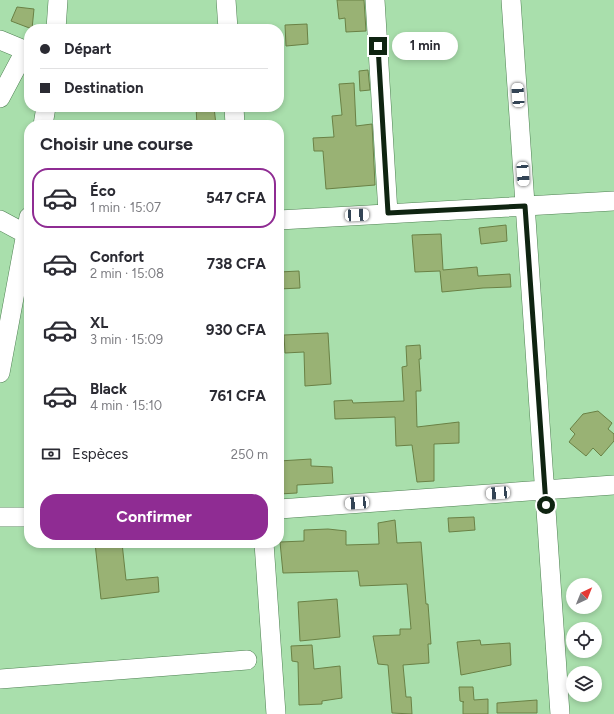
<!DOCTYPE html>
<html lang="fr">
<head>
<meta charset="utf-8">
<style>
	body { margin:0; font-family:Figtree,sans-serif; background:#f2f2f3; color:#2b2b33; height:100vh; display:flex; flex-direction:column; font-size:15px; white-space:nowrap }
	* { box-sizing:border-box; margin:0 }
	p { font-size:13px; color:#7c7c81 }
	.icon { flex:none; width:22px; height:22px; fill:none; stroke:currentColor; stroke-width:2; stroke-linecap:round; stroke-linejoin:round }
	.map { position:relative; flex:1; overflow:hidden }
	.panel { position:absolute; left:24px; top:120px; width:260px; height:428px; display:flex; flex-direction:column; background:#fff; border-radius:16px; box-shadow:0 2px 6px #0003 }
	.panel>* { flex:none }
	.guide { position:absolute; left:24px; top:24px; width:260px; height:88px; border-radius:16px; box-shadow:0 2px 6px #0003; display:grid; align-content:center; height:88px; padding:0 16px; background:#fff }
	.needle { width:26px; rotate:43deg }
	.buttons { position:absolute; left:566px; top:578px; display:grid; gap:8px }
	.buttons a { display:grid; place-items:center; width:36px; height:36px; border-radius:50%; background:#fff; box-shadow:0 2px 6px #0003; font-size:20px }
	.end { position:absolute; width:18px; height:18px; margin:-9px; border:5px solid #0f2411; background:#fff; box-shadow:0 0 0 2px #fff }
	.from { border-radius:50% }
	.bubble { position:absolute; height:28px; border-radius:14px; background:#fff; box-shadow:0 2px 6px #0003; font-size:13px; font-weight:700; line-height:28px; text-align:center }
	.car { position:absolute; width:12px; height:24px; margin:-12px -6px; border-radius:5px; box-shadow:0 0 3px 1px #0007; background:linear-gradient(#fff 24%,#345 0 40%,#fff 0 76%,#345 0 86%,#fff 0) }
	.guide b { display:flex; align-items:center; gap:14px; height:38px; font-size:15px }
	.guide b+b { border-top:1px solid #e1e1e2 }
	.guide i { width:10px; height:10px; background:#2b2b33 }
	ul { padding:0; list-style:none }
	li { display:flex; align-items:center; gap:12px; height:60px; margin:0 8px 6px; padding:0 8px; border:2px solid transparent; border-radius:16px }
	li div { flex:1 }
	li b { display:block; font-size:15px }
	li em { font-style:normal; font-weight:700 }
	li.selected { border-color:#8f2c93 }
	li>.icon { width:36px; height:36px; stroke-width:1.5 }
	h2 { padding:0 16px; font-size:18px; line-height:48px }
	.pay { display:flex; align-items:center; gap:10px; height:44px; padding:0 16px; font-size:15px }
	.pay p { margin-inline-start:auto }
	.primary-button { display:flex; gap:8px; margin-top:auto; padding:8px 16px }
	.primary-button a { flex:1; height:46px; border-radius:16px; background:#8f2c93; color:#fff; font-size:16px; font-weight:700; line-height:46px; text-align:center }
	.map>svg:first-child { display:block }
</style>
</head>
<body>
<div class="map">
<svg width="614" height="714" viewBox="0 0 614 714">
	<rect width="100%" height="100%" fill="#a9dfac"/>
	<!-- building -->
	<path fill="#99b274" stroke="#6a8145" d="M337,0H364L366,31L346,32L345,18L339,19Z
		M17,7L34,9L32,29L11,21Z
		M307,24L308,44L286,46L285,25Z
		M368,70L370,90L360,91L359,71Z
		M354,83L356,126L372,124L375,185L326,189L323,151H314L313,138L334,137L332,116L342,115L339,84Z
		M196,107H214L216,125H197Z
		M506,225L507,241L481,244L479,228Z
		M441,234L443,270L477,267L478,276L510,274L511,287L483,288L442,292L440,271L415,272L412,235Z
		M299,271L300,288L279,289V272Z
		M328,333L331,384L305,386L304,352L285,353L284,335Z
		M420,345L421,359H419L421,391H416L417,427L459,422V443L434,444V481L417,482L412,445L396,446L395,417L335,419L334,401L352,400L353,403L404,401L402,367L407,366L406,346Z
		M598,411L612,423L608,429L614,434V441L601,456L593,448L586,456L569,442L575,434L570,429L583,414Z
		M311,459V466L332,467L333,483L297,485V493L279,494V461Z
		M474,517L475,530L449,532L448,518Z
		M395,520L397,543L421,542L426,604H428L431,644H428L429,663L403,665L406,697H411L412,714L392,713L388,665L378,664L373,636L400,635V629H411L407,584L360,586L358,571L283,573L280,542L304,541V530L328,529L346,531V545L379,544L378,523Z
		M95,543H122L126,580L158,577L159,592L101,599Z
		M337,599L340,637L300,641L298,602Z
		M480,640L481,645L510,643L511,665L461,675L457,642Z
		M312,645L314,669L340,666L342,698L322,701V704L299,705L298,662L292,661L291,646Z
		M459,687H473L474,700L488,699V714H463V702H464L460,701Z
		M537,700V713H497V703Z"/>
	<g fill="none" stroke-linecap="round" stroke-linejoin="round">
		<defs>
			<path id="minor" d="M226,0L228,29
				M375,0L388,213
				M511,0L560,714
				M56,29L58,0
				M0,40L29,52
				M0,98L25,51
				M234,107L235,125
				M43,125L46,107
				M0,220L26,234H29
				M279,220L614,201
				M0,373L29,217
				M279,509L614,485
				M0,517H29
				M264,543L276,714
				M0,679L247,660"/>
		</defs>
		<!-- minor casing -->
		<use href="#minor" stroke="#4e8052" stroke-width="20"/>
		<!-- minor -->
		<use href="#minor" stroke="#fff" stroke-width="19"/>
	</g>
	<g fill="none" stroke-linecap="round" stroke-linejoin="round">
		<!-- route -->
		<path stroke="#0f2411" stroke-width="5" d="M378,46L388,213L525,206L546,505"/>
	</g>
</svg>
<div class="buttons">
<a><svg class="needle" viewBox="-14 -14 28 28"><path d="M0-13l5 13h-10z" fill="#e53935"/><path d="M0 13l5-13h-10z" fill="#7c7c81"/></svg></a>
<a><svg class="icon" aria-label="locate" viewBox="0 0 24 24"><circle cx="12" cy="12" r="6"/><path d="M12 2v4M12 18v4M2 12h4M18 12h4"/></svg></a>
<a><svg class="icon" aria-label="layers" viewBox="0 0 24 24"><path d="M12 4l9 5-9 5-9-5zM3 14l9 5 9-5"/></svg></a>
</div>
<i class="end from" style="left:546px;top:505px"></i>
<i class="end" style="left:378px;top:46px"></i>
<div class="bubble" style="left:392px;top:32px;width:66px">1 min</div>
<i class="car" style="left:518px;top:95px;rotate:356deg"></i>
<i class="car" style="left:523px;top:174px;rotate:176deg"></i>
<i class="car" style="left:357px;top:215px;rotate:87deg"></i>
<i class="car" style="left:498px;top:493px;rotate:266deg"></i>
<i class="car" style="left:357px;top:503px;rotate:266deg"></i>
<div class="guide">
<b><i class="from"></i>Départ</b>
<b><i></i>Destination</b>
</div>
<section class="panel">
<h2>Choisir une course</h2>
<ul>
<li class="selected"><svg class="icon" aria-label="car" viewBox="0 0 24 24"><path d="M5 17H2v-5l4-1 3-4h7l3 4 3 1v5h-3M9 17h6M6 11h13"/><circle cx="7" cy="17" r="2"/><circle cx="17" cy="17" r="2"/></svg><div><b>Éco</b><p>1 min · 15:07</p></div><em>547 CFA</em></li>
<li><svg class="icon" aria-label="car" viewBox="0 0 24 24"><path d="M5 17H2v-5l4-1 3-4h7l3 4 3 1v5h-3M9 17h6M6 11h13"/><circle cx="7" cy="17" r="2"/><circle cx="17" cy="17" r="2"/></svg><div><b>Confort</b><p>2 min · 15:08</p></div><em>738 CFA</em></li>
<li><svg class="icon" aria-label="car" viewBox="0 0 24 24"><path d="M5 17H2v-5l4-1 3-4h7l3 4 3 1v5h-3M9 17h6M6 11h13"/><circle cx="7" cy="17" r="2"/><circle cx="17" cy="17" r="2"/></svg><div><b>XL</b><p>3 min · 15:09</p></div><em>930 CFA</em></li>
<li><svg class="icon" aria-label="car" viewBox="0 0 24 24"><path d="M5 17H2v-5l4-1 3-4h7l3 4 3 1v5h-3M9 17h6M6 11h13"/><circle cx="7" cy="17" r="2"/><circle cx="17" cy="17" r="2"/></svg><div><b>Black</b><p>4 min · 15:10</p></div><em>761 CFA</em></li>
</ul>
<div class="pay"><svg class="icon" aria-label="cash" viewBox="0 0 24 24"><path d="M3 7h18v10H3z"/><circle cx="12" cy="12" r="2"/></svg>Espèces<p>250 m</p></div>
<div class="primary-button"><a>Confirmer</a></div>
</section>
</div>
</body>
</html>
